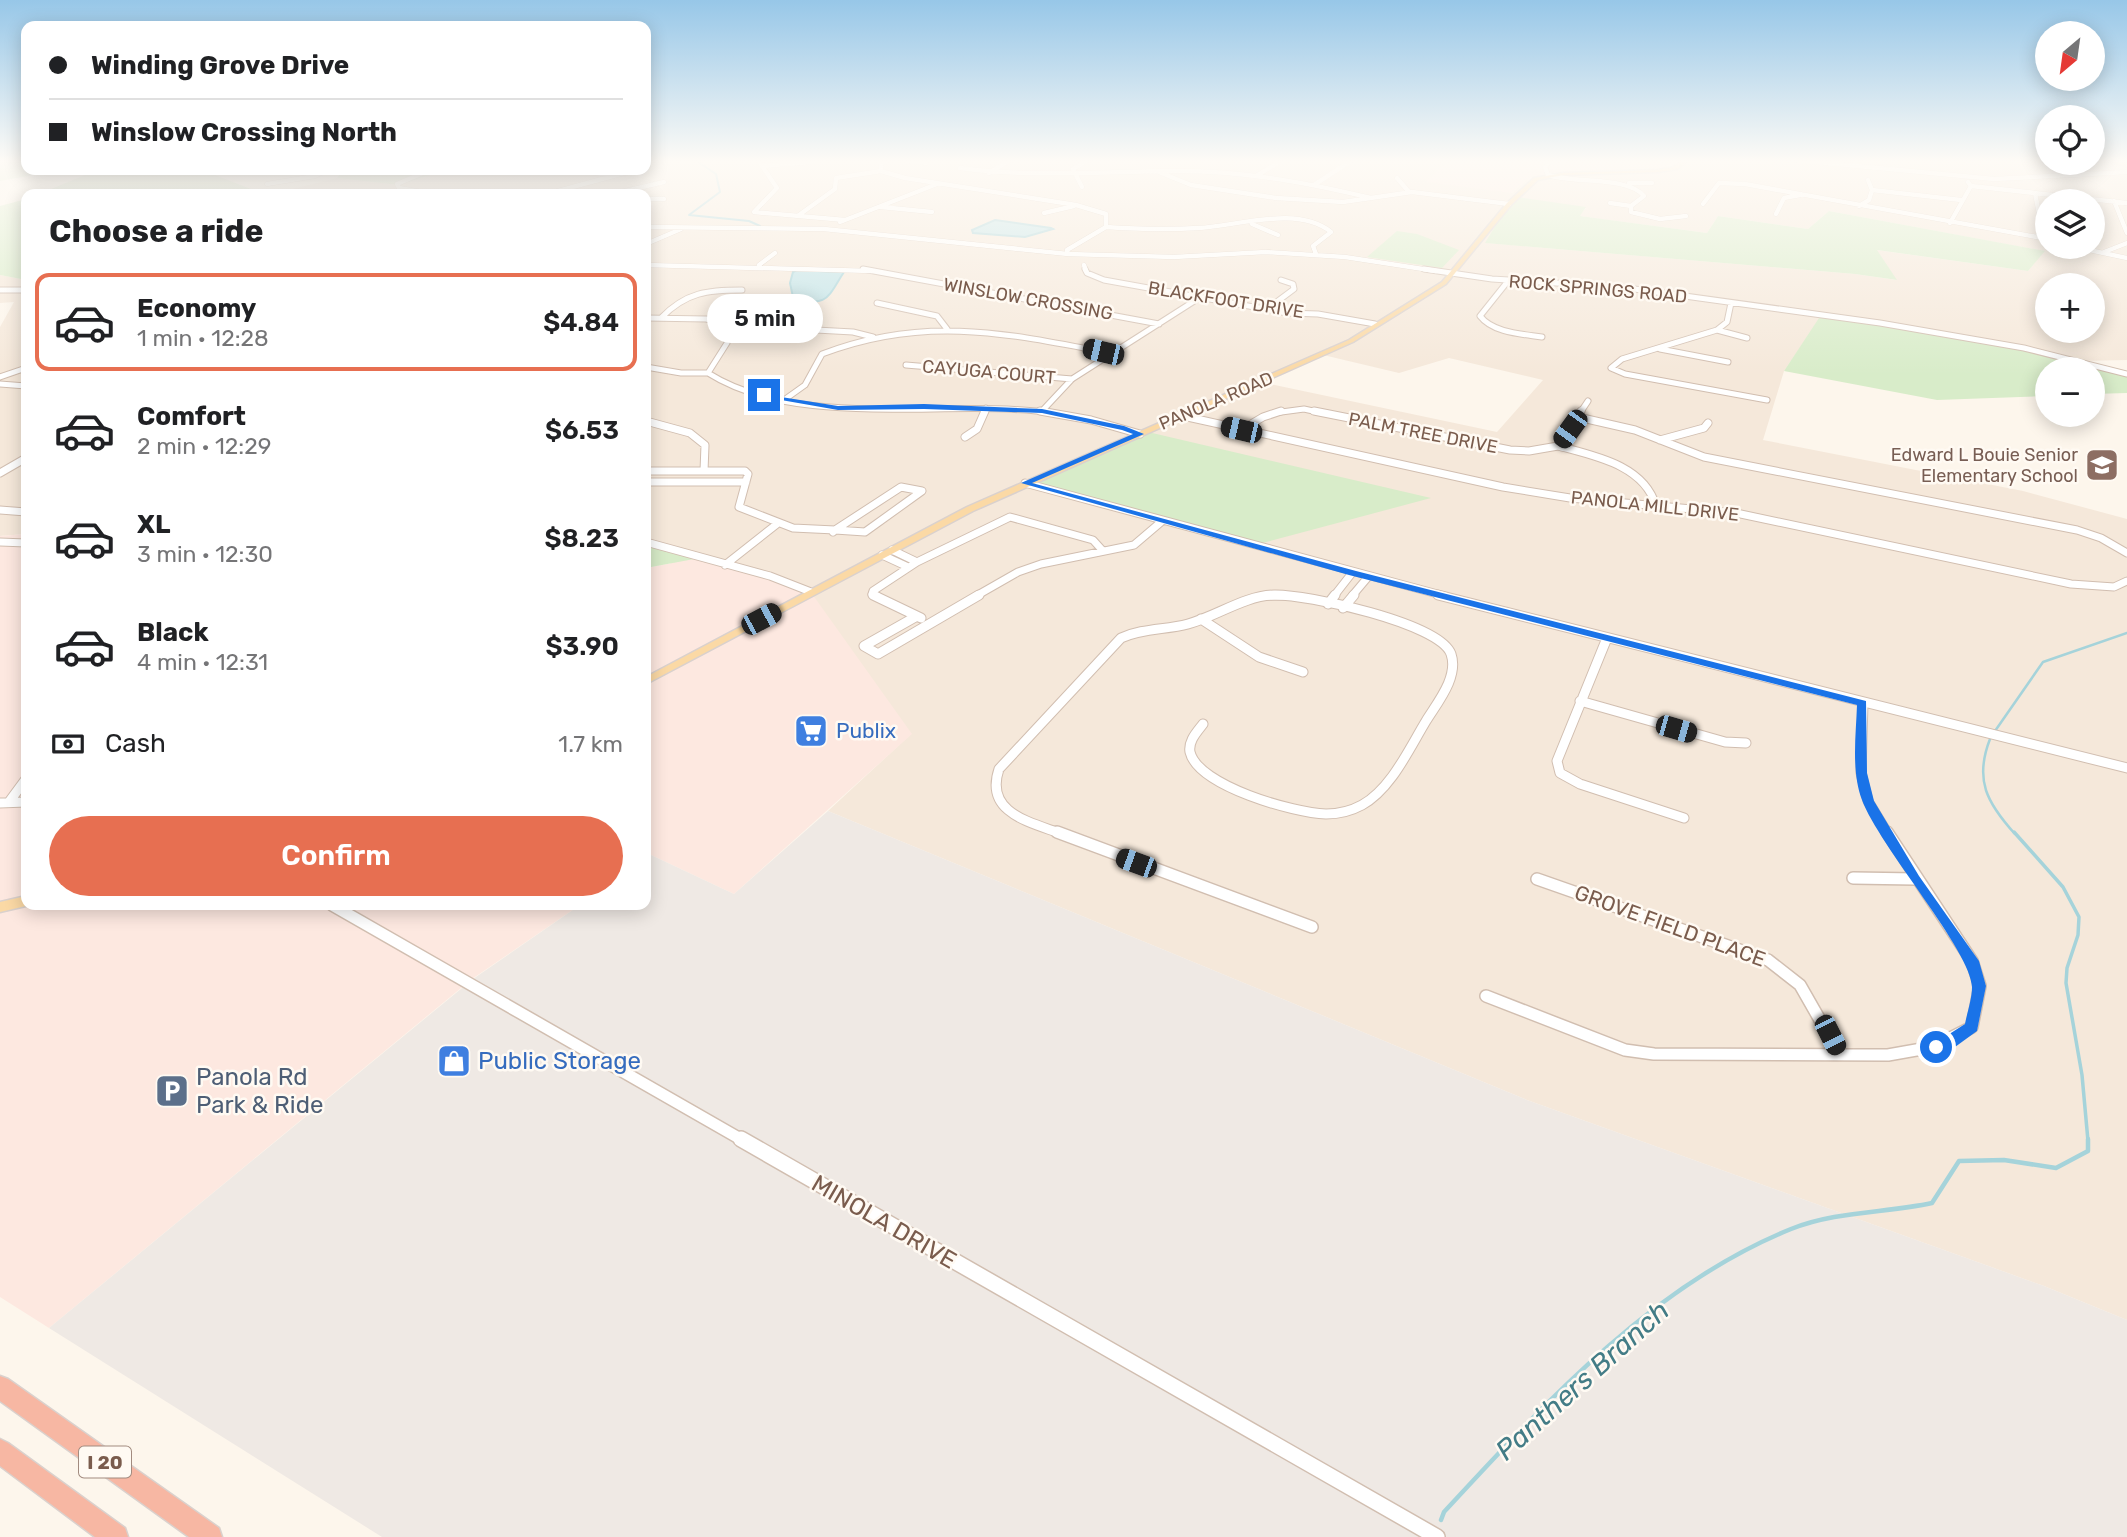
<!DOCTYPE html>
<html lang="en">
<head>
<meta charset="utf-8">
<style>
	body { margin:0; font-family:Rubik,sans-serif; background:#f2f2f2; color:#202124; height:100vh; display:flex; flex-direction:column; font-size:26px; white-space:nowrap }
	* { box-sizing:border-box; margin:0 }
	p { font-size:23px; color:#757577 }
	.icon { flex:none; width:38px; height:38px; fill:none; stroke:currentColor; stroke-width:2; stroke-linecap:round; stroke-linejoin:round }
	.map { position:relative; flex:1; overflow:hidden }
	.details { position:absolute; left:21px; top:189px; width:630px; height:721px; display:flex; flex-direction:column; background:#fff; border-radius:14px; box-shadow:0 4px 18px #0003 }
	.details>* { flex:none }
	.top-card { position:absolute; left:21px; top:21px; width:630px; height:154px; border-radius:14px; box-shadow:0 4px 18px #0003; display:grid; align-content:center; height:154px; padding:0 28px; background:#fff }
	.needle { width:46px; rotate:209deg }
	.buttons { position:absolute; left:2035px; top:21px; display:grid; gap:14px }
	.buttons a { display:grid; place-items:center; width:70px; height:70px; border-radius:50%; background:#fff; box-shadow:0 4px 18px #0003; font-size:35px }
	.end { position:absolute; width:32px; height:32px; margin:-16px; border:9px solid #1a73e8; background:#fff; box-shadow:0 0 0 4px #fff }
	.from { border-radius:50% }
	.bubble { position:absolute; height:49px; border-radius:24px; background:#fff; box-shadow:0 4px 18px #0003; font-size:23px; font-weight:600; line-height:49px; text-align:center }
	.car { position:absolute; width:21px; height:42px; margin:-21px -10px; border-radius:9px; box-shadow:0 0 5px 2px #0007; background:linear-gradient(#222 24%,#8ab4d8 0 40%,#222 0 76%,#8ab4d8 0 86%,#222 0) }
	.top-card b { display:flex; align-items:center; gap:24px; height:66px; font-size:26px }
	.top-card b+b { border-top:2px solid #e0e0e0 }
	.top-card i { width:18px; height:18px; background:#202124 }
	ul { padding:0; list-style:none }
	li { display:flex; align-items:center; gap:21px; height:98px; margin:0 14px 10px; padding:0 14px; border:4px solid transparent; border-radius:14px }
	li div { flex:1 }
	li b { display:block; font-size:26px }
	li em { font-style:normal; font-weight:600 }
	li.on { border-color:#e76f51 }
	li>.icon { width:63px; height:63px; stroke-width:1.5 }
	h2 { padding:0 28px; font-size:32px; line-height:84px }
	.pay { display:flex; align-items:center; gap:18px; height:77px; padding:0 28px; font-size:26px }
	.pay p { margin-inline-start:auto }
	.action { display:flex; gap:14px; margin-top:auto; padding:14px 28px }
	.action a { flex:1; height:80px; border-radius:42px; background:#e76f51; color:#fff; font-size:28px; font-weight:600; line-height:80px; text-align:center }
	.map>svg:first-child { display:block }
</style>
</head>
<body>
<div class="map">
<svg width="2127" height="1537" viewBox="0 0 2127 1537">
	<rect width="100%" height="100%" fill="#fdf6ec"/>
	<!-- residential -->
	<path fill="#f5e8da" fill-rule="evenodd" d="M646,160L690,163L700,160H1420L1446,163L1512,193L1526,180L1545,176L1664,169L1683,160H2047L2048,163H2093V160H2101L2127,166V360L2079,361L1960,334L1822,315L1784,371L1763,440L2023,491L2127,519V1320L2044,1286L1527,1100L828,811L911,734L646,546V194H272L337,178L399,185L446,170H646ZM2048,201H2093V247H2048ZM1509,204L1586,208L1579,216L1707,233L1718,216L1808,229L1829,211L2044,251L2028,271L1876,250L1896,280L1855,274L1486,243ZM2048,285H2093V331H2048ZM1319,354L1399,373L1449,358L1543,380L1497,432L1260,382Z
		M0,275L26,280V534L0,536V327L14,302L0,303Z"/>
	<!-- commercial -->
	<path fill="#fde8e0" d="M1420,160H1683L1649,172L1545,176L1526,180L1512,193L1426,182L1446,163Z
		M26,534V905H580L472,979L49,1328L0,1297V536Z
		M694,559L810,591L912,734L734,894L651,855L646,859V568Z"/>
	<!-- industrial -->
	<path fill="#efe9e4" d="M828,811L1527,1100L2044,1286L2127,1320V1537H382L49,1328L473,979L580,905H646V859L651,855L734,894Z"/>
	<!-- green -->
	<path fill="#d8ecc9" d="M0,160H26V170H61L0,181Z
		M79,170H202L264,194H39L90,173Z
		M343,170H497H446L399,185L337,178Z
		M1518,197L1586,207L1580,216L1707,233L1718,216L1808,229L1829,211L2045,251L2028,271L1877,250L1897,280L1855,274L1485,243L1509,203Z
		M26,199V280L0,275V206Z
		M1397,231L1417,234L1459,250L1442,268L1367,257Z
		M1821,315L1960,334L2127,375V393L2093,394V369H2048L2047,396L1937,400L1784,371Z
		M1148,432L1431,498L1259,544L1021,486Z
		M646,546L694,559L646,568Z"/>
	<!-- water -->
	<path fill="#bfe3e8" stroke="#a5d3da" stroke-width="2" d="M995,220L1051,228L1053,229L1025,237L973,233L972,230Z
		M797,270L844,272C828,296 828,309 793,297L790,283L793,272Z"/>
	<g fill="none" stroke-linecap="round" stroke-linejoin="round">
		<!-- stream-far3 -->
		<path stroke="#a5d3da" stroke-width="2" d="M695,160L716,174L720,192L689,215L749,221L760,226"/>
		<!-- stream-far2 -->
		<path stroke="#a5d3da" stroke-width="2.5" d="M1995,731L2043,662L2127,633
			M1990,739C1974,780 1987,803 2015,834"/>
		<!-- stream-far1 -->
		<path stroke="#a5d3da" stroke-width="3.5" d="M2014,832L2063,887L2079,917L2078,935L2067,968L2066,983L2082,1075L2088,1141"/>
		<!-- stream -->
		<path stroke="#a5d3da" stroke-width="4.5" d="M1441,1520L1444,1512C1544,1404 1652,1285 1791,1229C1836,1211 1886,1213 1932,1203L1959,1161L2004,1160L2056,1168L2088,1151V1139"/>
		<defs>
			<path id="minor-far5" d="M758,160L777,188L754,212L845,220
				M903,160L926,163
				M1552,160L1545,167L1548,175C1577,184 1627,176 1644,196L1631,206V212L1660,219L1686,216
				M1795,160L1994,179L2127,172
				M2024,160H2027
				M646,166L649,163
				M762,166L811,162
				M960,168C1034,178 1106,171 1180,171C1245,171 1308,183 1371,198
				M430,170L397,184L399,188L433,194
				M579,170L608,175
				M273,171L280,170
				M881,171V164L887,160
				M1159,172L1191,185L1276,198L1343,202L1412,192L1509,204
				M989,173L1010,160
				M1256,176L1276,164
				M1397,178L1409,192
				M1629,183H1652
				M267,184L315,176L327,170
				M1314,185L1352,160
				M1971,186L2127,203
				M1082,187L1073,169L1088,160
				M1872,190L1961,200
				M2035,193L2042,229L2037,237
				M547,194L635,170
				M612,194L664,182
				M646,199H664
				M2114,201L2127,233
				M1610,203L1631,206
				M1703,204L1719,183L1745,184L2048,239
				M1859,206L1869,200L1872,190L1868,180
				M881,207L932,212
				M1044,213L1074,206
				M1776,214L1784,198L1800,195
				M799,215L835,189L836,178L881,171L905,178L1076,205L1106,214V227L1067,250L1068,254
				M840,222L937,184
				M1950,223L1971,186L1968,182
				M1252,224L1278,235
				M646,227L824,229L1068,254L1174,257L1266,252L1345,257L1436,271
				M1106,227C1137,229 1168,230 1198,228C1238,226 1297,205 1331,232L1313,246L1316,254
				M646,244L681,229
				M2075,247L2127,258
				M2104,252L2127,243
				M646,265L872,271
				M759,265L775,253
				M1084,265L1086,271"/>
			<path id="minor-far4" d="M863,269L1159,324
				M1085,269L1087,273L1104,280L1287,313L1318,314L1375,324
				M1424,269L1492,279L1620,287L1880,323L2024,348L2127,374
				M1508,281L1480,316C1493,333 1522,334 1542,337
				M0,290H26
				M877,303L937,316L947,329
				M1731,303L1727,322L1717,330L1622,359L1611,368L1625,374L1767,400
				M1267,309L1294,289L1293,284L1281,280
				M646,318L706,319L728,324L727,343L708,373C800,431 948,398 1054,413
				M661,318C686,292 708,290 742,290
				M816,330L853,332L873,337
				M1717,330L1747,338
				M1660,349L1728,362
				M26,352V357
				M906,365L1072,379
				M646,367L681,373H708
				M0,377L26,368
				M0,384L26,386
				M784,400L805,385L822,354C926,314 1010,334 1115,354
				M1042,411L1072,379L1199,298
				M984,413L986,408
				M1274,413L1304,409L1322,413
				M1580,413L1588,401"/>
			<path id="minor-far3" d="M1040,411L1091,420L1140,434
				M1314,411L1510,450L1529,451L1558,446L1581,411
				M1183,416L1503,487L1570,498L1736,513L2071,584L2114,587L2127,581
				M1578,417L1635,430L1704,457L2077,530L2101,538L2127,553
				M646,421L690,433L705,445L704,471
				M1241,430L1263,417L1281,411
				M965,437L977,429L985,411
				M1660,440L1704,428L1708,423
				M1558,446C1595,456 1644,465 1656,506
				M646,471H745L748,474L739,507L793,528L835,530
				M0,473L26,458
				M646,482H746
				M1025,483L1445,596
				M901,487L922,491L865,532L835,530Z
				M0,510L26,512
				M833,532L835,530
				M0,542L26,543
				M646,542L770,576L811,592
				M892,550L917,562
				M882,555L908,567
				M725,565L777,524
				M877,596L872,594L873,591L917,562L1010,517L1093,540L1103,551
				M976,596L1018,572L1041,564L1134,545L1161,522
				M1266,596H1291
				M1334,596L1352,573
				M1352,596L1368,577"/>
			<path id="minor-far2" d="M873,595L921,618
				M1438,595L2127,768
				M1328,604L1335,595
				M1343,608L1354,595
				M917,616L864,646L878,654L979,595
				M1201,619L1259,657L1303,672
				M1607,638L1557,761L1560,773L1580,784L1684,818
				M1580,701L1725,742L1746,743
				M1863,703L1861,773L1868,801L1888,834
				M9,802L26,779
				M0,803L26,802
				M1062,834C1030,822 984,813 999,769L1121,638C1143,628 1166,630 1188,624C1217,616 1244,596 1274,595C1306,594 1440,623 1451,654C1459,677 1437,703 1426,721C1409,749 1391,789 1362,805C1351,811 1338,814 1326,814C1294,813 1198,786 1190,752C1188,741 1197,732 1203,724"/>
			<path id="minor-far1" d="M1057,832L1312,927
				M1853,878L1915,879
				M1537,879L1768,960L1800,985L1840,1055
				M332,905L744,1141
				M1486,996L1625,1050L1654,1054L1888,1055L1933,1047L1972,1027L1980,986L1972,961L1887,832"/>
			<path id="minor" d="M741,1139L1437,1537"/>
			<path id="major" d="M1684,160H1689L1677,169L1658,172L1563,175L1538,180L1511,205L1446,284L1353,342L973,511L646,684V677L967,507L1349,340L1442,282L1507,203L1534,178L1563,173L1658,170L1674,167Z
				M2104,160L2127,164V166L2104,161Z
				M26,896V905H30L0,912V902Z"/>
			<path id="highway" d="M0,1376L8,1379L219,1528L222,1537H189L0,1401Z
				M0,1439L8,1443L125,1528L128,1537H95L0,1466Z"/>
		</defs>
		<!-- minor-far5 casing -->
		<use href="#minor-far5" stroke="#d1beb0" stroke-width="5"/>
		<!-- minor-far4 casing -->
		<use href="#minor-far4" stroke="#d1beb0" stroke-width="7"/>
		<!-- minor-far3 casing -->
		<use href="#minor-far3" stroke="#d1beb0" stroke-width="9"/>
		<!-- minor-far2 casing -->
		<use href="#minor-far2" stroke="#d1beb0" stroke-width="11"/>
		<!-- minor-far1 casing -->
		<use href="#minor-far1" stroke="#d1beb0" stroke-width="14"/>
		<!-- minor casing -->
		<use href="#minor" stroke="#d1beb0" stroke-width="18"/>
		<!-- major casing -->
		<use href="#major" stroke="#dad1cd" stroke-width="3"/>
		<!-- highway casing -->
		<use href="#highway" stroke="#dad1cd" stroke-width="3"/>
		<!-- minor-far5 -->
		<use href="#minor-far5" stroke="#fff" stroke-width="4.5"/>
		<!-- minor-far4 -->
		<use href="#minor-far4" stroke="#fff" stroke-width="5"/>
		<!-- minor-far3 -->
		<use href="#minor-far3" stroke="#fff" stroke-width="7"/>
		<!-- minor-far2 -->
		<use href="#minor-far2" stroke="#fff" stroke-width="9"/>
		<!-- minor-far1 -->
		<use href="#minor-far1" stroke="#fff" stroke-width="11"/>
		<!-- minor -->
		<use href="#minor" stroke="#fff" stroke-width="15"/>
		<!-- major -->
		<use href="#major" fill="#fbd9a5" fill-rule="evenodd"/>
		<!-- highway -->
		<use href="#highway" fill="#f7b7a3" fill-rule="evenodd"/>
	</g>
	<!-- sky -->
	<linearGradient id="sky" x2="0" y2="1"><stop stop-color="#97c7e8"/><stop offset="0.43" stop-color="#fefbf6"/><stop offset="1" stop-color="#fefbf6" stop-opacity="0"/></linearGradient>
	<rect width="2127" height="375" fill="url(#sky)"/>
	<!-- route -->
	<path fill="#1a73e8" d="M762,394L838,406L924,404L1042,409L1124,426L1144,434L1032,483L1356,571L1866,701L1867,773L1874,801L1919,876L1979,961L1986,986L1977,1031L1955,1047L1936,1053L1929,1047L1965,1024C1967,1013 1972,999 1972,987C1972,952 1879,846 1862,800C1851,771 1856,735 1857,705L1349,575L1021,483L1133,434L1122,430L1042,413L924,409L838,410L764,397Z"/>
	<!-- icons -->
	<defs>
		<symbol id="school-square" viewBox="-11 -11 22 22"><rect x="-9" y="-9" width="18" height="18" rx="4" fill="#8d6e63" stroke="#fffaf3"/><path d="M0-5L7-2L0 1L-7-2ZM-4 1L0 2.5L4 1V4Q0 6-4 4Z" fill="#fff"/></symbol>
		<symbol id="supermarket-square" viewBox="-11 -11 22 22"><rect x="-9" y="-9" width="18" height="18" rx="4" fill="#3f7fe0" stroke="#fffaf3"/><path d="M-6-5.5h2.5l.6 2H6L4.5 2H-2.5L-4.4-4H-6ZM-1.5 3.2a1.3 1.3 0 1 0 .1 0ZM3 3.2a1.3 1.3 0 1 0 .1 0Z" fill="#fff"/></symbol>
		<symbol id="shop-square" viewBox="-11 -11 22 22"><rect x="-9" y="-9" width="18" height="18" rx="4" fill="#3f7fe0" stroke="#fffaf3"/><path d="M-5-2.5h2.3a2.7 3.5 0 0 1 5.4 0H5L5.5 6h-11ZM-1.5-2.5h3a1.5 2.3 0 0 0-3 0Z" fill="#fff"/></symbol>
		<symbol id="parking-square" viewBox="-11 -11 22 22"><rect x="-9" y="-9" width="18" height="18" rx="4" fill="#5c6f8a" stroke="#fffaf3"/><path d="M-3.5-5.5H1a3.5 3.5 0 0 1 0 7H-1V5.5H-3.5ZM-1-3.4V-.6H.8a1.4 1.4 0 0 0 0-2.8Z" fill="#fff"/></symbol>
	</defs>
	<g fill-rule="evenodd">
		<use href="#school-square" x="2083" y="446" width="38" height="38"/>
		<use href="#supermarket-square" x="792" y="712" width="38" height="38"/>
		<use href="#shop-square" x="435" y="1042" width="38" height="38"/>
		<use href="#parking-square" x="153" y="1072" width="38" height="38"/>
	</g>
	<g text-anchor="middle" stroke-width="5" stroke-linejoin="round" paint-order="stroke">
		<!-- far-street labels -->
		<g font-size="18" fill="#7a5c4d" stroke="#fffaf3">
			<text transform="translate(1598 289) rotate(5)" y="6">ROCK SPRINGS ROAD</text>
			<text transform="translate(1028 299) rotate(10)" y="6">WINSLOW CROSSING</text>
			<text transform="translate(1226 300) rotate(9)" y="6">BLACKFOOT DRIVE</text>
			<text transform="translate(989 372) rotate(5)" y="6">CAYUGA COURT</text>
			<text transform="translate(1216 401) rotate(-23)" y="6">PANOLA ROAD</text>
			<text transform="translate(1423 433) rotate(11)" y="6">PALM TREE DRIVE</text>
			<text transform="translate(1655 506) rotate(6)" y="6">PANOLA MILL DRIVE</text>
		</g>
		<!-- far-education labels -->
		<g font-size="18" fill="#785e54" stroke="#fffaf3" text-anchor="end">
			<text x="2078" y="461">Edward L Bouie Senior<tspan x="2078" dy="21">Elementary School</tspan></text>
		</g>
		<!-- shield labels -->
		<rect fill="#fffaf3" stroke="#a28b7f" stroke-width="2" x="79" y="1446.5" width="52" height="31" rx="5"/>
		<g font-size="19" font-weight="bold" fill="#7a5c4d">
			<text x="105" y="1469">I 20</text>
		</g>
		<!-- shop labels -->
		<g font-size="21" fill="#366cbe" stroke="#fffaf3" text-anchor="start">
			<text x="836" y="738">Publix</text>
		</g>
		<!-- street labels -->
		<g font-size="21" fill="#7a5c4d" stroke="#fffaf3">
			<text transform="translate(1670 926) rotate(20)" y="7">GROVE FIELD PLACE</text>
		</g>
		<!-- near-shop labels -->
		<g font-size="24" fill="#366cbe" stroke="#fffaf3" text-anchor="start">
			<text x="478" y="1069">Public Storage</text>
		</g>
		<!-- near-service labels -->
		<g font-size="24" fill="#4e5e75" stroke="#fffaf3" text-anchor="start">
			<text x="196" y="1085">Panola Rd<tspan x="196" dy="28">Park &amp; Ride</tspan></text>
		</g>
		<!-- near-street labels -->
		<g font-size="24" fill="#7a5c4d" stroke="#fffaf3">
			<text transform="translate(884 1222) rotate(30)" y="8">MINOLA DRIVE</text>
		</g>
		<!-- near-water labels -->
		<g font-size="28" font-style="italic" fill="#437c86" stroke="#fffaf3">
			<text transform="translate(1582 1380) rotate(-42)" y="10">Panthers Branch</text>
		</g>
	</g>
</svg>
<div class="buttons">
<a><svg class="needle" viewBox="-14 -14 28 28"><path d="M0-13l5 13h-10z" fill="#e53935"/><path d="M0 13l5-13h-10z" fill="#757577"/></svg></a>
<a><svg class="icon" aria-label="locate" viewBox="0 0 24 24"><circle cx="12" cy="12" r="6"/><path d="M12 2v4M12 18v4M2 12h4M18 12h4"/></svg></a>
<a><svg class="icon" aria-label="layers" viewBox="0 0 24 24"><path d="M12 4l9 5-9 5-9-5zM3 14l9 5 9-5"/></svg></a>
<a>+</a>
<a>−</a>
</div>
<i class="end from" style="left:1936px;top:1047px"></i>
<i class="end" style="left:764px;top:395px"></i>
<div class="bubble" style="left:707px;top:294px;width:116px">5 min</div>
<i class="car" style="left:1103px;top:352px;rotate:283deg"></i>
<i class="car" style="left:1570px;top:429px;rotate:216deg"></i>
<i class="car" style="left:1241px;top:430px;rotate:283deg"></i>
<i class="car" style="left:761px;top:619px;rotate:62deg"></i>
<i class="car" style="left:1676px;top:729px;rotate:106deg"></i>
<i class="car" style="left:1136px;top:863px;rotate:290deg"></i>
<i class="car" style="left:1830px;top:1035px;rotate:153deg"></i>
<div class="top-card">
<b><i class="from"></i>Winding Grove Drive</b>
<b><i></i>Winslow Crossing North</b>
</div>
<section class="details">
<h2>Choose a ride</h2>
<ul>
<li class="on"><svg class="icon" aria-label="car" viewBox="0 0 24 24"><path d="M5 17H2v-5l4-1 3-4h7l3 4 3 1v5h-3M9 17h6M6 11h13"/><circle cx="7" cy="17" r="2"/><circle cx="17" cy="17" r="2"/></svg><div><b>Economy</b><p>1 min · 12:28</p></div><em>$4.84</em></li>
<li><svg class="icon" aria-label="car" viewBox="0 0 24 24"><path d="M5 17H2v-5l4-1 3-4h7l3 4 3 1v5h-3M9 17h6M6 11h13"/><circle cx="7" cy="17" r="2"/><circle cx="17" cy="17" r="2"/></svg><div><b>Comfort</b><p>2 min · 12:29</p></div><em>$6.53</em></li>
<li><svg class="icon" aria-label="car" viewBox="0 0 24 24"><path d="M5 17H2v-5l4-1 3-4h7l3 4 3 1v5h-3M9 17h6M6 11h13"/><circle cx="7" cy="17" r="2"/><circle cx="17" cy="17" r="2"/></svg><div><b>XL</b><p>3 min · 12:30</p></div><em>$8.23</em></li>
<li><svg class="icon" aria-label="car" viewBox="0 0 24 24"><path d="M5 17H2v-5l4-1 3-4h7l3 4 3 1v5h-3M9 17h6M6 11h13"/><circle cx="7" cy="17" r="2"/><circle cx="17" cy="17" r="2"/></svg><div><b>Black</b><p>4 min · 12:31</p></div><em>$3.90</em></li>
</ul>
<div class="pay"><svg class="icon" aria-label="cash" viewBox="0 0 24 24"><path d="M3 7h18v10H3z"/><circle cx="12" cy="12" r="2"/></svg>Cash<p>1.7 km</p></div>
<div class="action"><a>Confirm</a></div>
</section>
</div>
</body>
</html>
